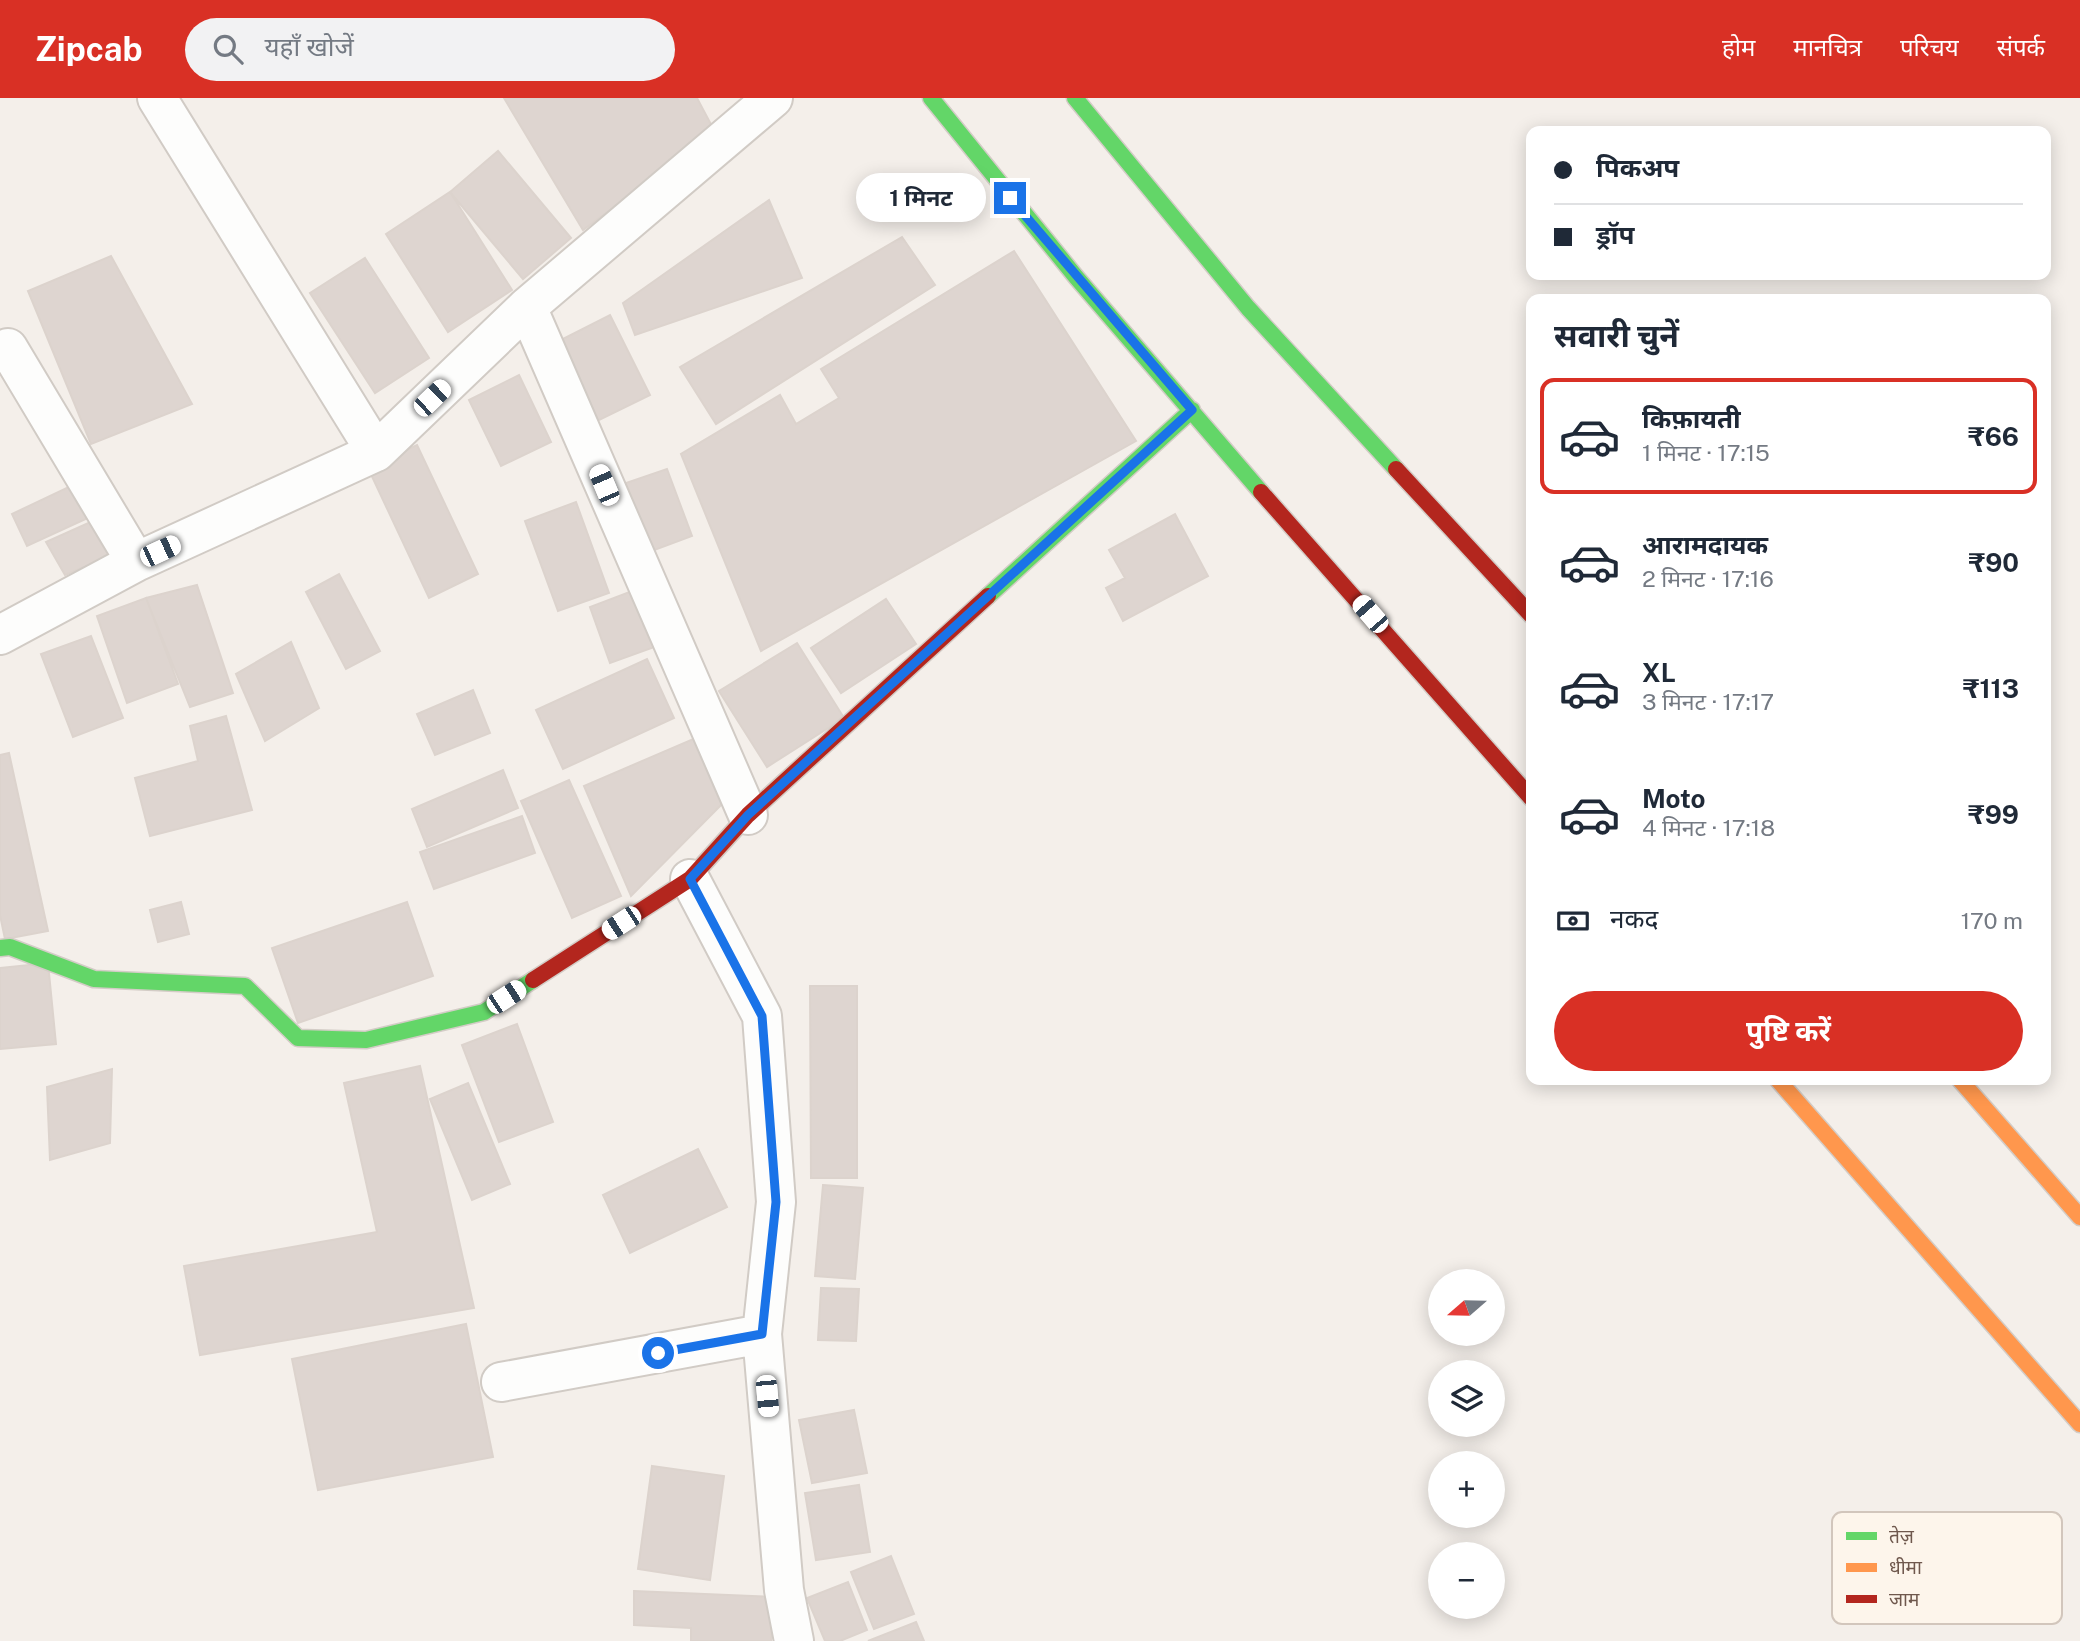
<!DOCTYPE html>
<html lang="hi">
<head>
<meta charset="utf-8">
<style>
	body { margin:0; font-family:"Public Sans","Noto Sans Devanagari",sans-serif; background:#f2f2f3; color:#1f2937; height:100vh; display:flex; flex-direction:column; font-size:26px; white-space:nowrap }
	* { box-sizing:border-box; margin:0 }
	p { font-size:23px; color:#747a83 }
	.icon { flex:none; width:38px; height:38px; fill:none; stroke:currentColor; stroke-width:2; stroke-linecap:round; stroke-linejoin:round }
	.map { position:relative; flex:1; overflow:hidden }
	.sheet { position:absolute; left:1526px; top:196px; width:525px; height:791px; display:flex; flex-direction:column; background:#fff; border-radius:14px; box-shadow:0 4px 18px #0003 }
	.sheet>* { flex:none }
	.banner { position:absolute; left:1526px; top:28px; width:525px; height:154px; border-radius:14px; box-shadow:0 4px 18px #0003; display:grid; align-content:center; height:154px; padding:0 28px; background:#fff }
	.needle { width:46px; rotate:250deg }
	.fabs { position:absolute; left:1428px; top:1171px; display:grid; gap:14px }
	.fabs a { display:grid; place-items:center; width:77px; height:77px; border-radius:50%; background:#fff; box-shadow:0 4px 18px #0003; font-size:35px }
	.end { position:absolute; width:32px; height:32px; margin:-16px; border:9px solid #1a73e8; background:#fff; box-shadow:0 0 0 4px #fff }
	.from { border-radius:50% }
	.bubble { position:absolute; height:49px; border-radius:24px; background:#fff; box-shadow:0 4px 18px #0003; font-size:23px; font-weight:700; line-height:49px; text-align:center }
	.car { position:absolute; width:21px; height:42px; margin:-21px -10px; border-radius:9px; box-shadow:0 0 5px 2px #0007; background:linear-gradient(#fff 24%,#345 0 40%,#fff 0 76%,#345 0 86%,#fff 0) }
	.banner b { display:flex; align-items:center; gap:24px; height:66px; font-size:26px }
	.banner b+b { border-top:2px solid #e0e1e3 }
	.banner i { width:18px; height:18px; background:#1f2937 }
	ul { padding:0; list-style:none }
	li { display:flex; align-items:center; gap:21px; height:116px; margin:0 14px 10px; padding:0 14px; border:4px solid transparent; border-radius:14px }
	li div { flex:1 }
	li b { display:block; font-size:26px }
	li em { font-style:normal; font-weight:700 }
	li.selected { border-color:#d93025 }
	li>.icon { width:63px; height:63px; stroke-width:1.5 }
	h2 { padding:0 28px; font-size:32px; line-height:84px }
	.pay { display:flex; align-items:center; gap:18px; height:77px; padding:0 28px; font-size:26px }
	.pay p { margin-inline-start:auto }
	.action { display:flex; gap:14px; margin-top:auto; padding:14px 28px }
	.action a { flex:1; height:80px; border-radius:42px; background:#d93025; color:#fff; font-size:28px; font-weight:700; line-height:80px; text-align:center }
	header { display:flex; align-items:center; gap:42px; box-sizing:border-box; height:98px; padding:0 35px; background:#d93025; color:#fff }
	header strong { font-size:33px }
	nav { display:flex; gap:38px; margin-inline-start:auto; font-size:24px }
	.search { width:490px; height:63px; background:#f2f2f3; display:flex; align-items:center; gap:18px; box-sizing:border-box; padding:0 24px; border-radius:38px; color:#747a83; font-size:26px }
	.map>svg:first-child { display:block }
</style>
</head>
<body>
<header>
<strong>Zipcab</strong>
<div class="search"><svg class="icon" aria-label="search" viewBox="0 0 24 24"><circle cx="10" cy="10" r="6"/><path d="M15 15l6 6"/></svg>यहाँ खोजें</div>
<nav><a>होम</a><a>मानचित्र</a><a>परिचय</a><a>संपर्क</a></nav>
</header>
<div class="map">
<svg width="2080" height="1543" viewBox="0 0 2080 1543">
	<rect width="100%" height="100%" fill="#f4efea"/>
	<!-- building -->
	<path fill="#ded5d0" stroke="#dcd3cd" stroke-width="2" d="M504,0H697L715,34L583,132Z
		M498,53L571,140L523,181L450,94Z
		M450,94L512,192L448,234L386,136Z
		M769,102L802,180L635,237L623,205Z
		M902,139L935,187L716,326L680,269Z
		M1014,153L1136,343L761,553L681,356L780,297L796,326L839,300L821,271Z
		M111,158L192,306L91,346L28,193Z
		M365,160L429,260L375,295L310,195Z
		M610,217L650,297L591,326L553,246Z
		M519,277L551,344L501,368L469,302Z
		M417,347L478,476L429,500L368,370Z
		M667,371L692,438L641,457L617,388Z
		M75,386L90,419L27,448L12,416Z
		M576,404L609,495L558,513L525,423Z
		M1175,416L1208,478L1123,523L1106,490L1125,480L1109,452Z
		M106,417L121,454L65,477L46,444Z
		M339,476L380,553L346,571L306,494Z
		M197,487L233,595L190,609L146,500Z
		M640,490L660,547L610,565L590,509Z
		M146,500L178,586L127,605L97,518Z
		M886,501L916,546L841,595L811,550Z
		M91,538L123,620L73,639L41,556Z
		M291,544L319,610L265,643L236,576Z
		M797,545L844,620L767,669L719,593Z
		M647,561L674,620L563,671L536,612Z
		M473,592L490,635L435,657L417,616Z
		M226,618L252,712L150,738L135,680L198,663L190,628Z
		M698,639L727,701L631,798L584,688Z
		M9,655L48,833L5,841L0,817V657Z
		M503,672L518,710L427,749L412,711Z
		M569,682L621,798L572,820L521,703Z
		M522,718L535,755L434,791L420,754Z
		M181,804L189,836L158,844L150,812Z
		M407,804L433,878L298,925L272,850Z
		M48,865L56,946L0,951V870Z
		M810,888H857V1080H811Z
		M517,926L553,1024L499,1044L462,947Z
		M420,968L474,1210L200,1257L184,1168L377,1134L344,985Z
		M112,971L110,1045L50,1062L47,989Z
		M468,985L510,1086L472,1102L430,1001Z
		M698,1051L727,1109L630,1155L603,1097Z
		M823,1087L863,1090L855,1181L815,1178Z
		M821,1190L859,1191L856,1243L818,1242Z
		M466,1226L493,1359L318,1392L292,1261Z
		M854,1312L867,1375L812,1385L799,1322Z
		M652,1368L724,1378L710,1482L638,1471Z
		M859,1387L870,1454L816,1462L805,1395Z
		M891,1458L914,1516L874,1531L851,1474Z
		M848,1484L867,1532L840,1543H825L807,1500Z
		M634,1493L773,1499L771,1543H691V1530L634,1527Z
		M916,1524L924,1543H868Z"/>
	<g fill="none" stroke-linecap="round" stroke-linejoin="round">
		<defs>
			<path id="street" d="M157,0L376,354
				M527,209L748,717
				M8,250L136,464
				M0,537L136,464L376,354L527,209L773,0
				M690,781L762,918L776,1104L762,1236L784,1492L794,1543
				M501,1284L762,1236"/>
			<path id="fast" d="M931,0L1076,179L1261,394
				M1075,0L1248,210L1396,371
				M988,498L1192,312
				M0,850L10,849L94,881L245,888L298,940L366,942L484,914L533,882"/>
			<path id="slow" d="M1778,982L2080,1326
				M1960,982L2080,1119"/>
			<path id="jam" d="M1396,371L1531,517
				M1261,394L1531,700
				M533,882L690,781L748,717L988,498"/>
		</defs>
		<!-- street casing -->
		<use href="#street" stroke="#d1cbc5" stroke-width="42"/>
		<!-- fast casing -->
		<use href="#fast" stroke="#d3ccc6" stroke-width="19"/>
		<!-- slow casing -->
		<use href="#slow" stroke="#d3ccc6" stroke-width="19"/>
		<!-- jam casing -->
		<use href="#jam" stroke="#d3ccc6" stroke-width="19"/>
		<!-- street -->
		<use href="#street" stroke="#fdfdfc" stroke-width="38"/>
		<!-- fast -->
		<use href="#fast" stroke="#63d668" stroke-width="16"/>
		<!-- slow -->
		<use href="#slow" stroke="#ff974d" stroke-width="16"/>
		<!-- jam -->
		<use href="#jam" stroke="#b3261e" stroke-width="16"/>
	</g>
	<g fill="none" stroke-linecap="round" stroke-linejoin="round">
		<!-- route -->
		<path stroke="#1a73e8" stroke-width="9" d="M658,1255L762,1236L776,1104L762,918L690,781L748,717L1192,312L1010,100"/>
	</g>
	<!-- legend -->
	<rect x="1832" y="1414" width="230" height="112" rx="10" fill="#fdf5eb" stroke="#d2c6bc" stroke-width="2"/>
	<rect x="1846" y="1434" width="31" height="8" fill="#63d668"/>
	<rect x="1846" y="1465" width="31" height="9" fill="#ff974d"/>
	<rect x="1846" y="1497" width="31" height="8" fill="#b3261e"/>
	<g font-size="19" fill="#6f584d">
		<text x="1889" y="1445">तेज़</text>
		<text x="1889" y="1476">धीमा</text>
		<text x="1889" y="1508">जाम</text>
	</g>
</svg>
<div class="fabs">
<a><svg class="needle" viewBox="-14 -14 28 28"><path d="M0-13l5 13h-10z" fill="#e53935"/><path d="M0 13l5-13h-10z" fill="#747a83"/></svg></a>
<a><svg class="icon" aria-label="layers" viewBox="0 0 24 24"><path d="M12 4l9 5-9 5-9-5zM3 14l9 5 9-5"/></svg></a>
<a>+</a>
<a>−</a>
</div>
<i class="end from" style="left:658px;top:1255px"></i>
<i class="end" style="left:1010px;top:100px"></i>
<div class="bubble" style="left:856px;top:75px;width:130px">1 मिनट</div>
<i class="car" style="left:432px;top:300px;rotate:46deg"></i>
<i class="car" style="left:604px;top:387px;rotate:337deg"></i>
<i class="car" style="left:160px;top:453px;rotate:65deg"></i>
<i class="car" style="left:1370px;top:516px;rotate:319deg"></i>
<i class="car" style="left:621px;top:825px;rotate:237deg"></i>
<i class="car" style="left:506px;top:899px;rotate:57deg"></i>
<i class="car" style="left:767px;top:1298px;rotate:175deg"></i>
<div class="banner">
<b><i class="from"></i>पिकअप</b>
<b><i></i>ड्रॉप</b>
</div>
<section class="sheet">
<h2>सवारी चुनें</h2>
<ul>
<li class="selected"><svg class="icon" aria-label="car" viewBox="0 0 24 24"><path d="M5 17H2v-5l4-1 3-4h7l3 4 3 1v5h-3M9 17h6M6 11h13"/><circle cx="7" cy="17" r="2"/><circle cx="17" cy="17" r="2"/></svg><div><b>किफ़ायती</b><p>1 मिनट · 17:15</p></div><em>₹66</em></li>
<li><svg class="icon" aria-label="car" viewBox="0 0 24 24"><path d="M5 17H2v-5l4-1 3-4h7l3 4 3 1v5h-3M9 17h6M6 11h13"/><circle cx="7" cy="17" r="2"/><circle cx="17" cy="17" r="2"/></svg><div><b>आरामदायक</b><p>2 मिनट · 17:16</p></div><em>₹90</em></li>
<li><svg class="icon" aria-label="car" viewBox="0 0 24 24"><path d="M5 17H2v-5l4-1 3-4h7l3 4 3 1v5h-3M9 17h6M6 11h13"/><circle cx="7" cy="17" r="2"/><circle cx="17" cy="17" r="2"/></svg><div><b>XL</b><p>3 मिनट · 17:17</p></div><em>₹113</em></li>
<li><svg class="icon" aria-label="car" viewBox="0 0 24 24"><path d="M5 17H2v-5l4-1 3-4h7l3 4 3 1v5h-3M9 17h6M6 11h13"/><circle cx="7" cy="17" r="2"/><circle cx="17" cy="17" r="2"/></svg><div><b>Moto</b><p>4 मिनट · 17:18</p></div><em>₹99</em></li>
</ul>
<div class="pay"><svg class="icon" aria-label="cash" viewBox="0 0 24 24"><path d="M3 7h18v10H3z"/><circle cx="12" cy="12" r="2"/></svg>नकद<p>170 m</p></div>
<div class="action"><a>पुष्टि करें</a></div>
</section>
</div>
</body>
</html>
